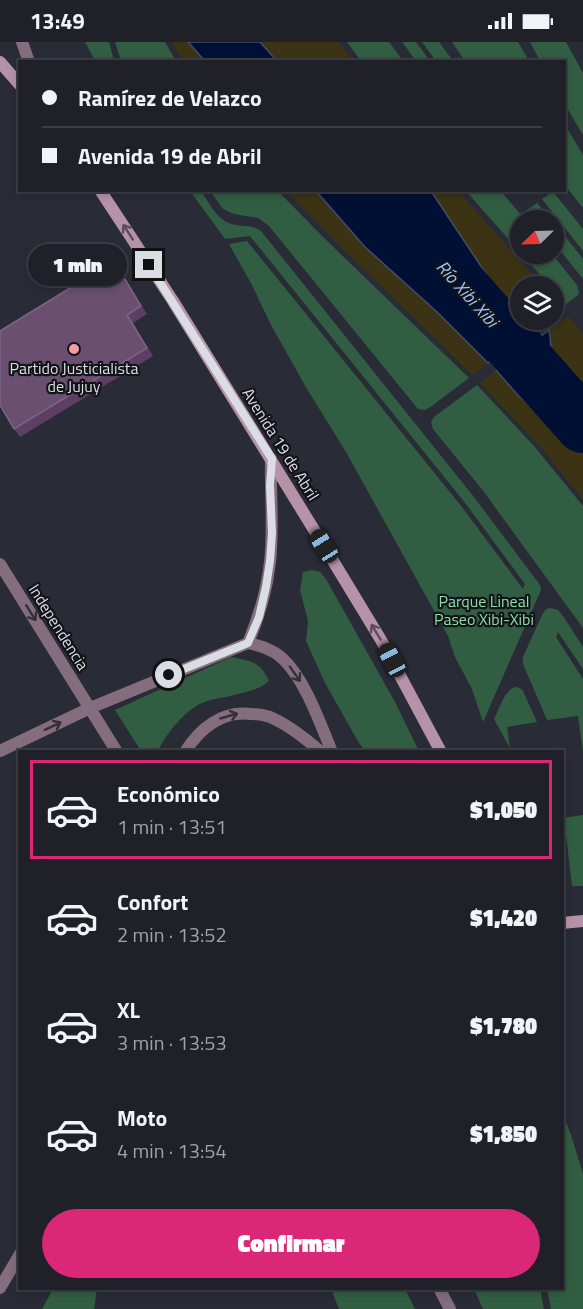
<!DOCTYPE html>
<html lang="es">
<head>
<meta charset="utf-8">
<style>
	body { margin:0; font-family:"Titillium Web",sans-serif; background:#2c2d34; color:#f1f3f6; height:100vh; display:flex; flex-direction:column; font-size:22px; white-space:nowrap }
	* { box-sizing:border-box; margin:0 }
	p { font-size:20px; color:#a1a3a8 }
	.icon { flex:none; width:33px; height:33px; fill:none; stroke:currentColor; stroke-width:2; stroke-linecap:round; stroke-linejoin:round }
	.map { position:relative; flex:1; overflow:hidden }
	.side { position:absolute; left:18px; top:708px; width:546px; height:540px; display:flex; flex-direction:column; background:#1f2028; border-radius:0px; box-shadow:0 3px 9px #0003,0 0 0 2px #3c3e45 }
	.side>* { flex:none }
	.guide { position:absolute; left:18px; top:18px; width:548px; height:132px; border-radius:0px; box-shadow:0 3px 9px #0003,0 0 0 2px #3c3e45; display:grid; align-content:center; height:132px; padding:0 24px; background:#1f2028 }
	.needle { width:39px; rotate:247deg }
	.controls { position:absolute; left:510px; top:168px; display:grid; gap:12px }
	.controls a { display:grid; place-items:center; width:54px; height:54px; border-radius:50%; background:#1f2028; box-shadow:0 3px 9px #0003,0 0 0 2px #3c3e45; font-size:30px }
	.end { position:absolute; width:27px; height:27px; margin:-14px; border:8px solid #dbdde4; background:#111; box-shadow:0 0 0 3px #111 }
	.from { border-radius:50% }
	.bubble { position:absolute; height:42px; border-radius:21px; background:#1f2028; box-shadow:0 3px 9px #0003,0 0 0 2px #3c3e45; font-size:20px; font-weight:800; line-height:42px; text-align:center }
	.car { position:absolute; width:18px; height:36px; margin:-18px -9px; border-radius:8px; box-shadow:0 0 4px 2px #0007; background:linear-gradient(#222 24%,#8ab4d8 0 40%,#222 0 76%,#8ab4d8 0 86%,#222 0) }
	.guide b { display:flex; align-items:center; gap:21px; height:57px; font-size:22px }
	.guide b+b { border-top:2px solid #3c3e45 }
	.guide i { width:15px; height:15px; background:#f1f3f6 }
	ul { padding:10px 0 0; list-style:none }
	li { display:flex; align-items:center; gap:18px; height:99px; margin:0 12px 9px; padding:0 12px; border:3px solid transparent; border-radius:0px }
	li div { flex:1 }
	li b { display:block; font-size:22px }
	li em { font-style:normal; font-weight:800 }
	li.current { border-color:#db2777 }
	li>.icon { width:54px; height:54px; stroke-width:1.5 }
	.primary-button { display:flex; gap:12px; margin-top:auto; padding:12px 24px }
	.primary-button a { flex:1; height:69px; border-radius:36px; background:#db2777; color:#fff; font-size:24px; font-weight:800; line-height:69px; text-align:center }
	.status { display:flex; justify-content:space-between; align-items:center; height:42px; padding:0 30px; background:#1f2028; direction:ltr }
	.status svg { height:16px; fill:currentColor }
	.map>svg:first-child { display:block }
</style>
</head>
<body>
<div class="status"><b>13:49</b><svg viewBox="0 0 49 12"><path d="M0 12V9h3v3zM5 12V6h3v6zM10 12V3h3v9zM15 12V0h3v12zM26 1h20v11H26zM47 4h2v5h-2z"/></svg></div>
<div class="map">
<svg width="583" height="1267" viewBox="0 0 583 1267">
	<rect width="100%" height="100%" fill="#292b36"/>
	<!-- green -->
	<path fill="#315e42" d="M85,0H109L114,19H95Z
		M115,0H165L176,19H121Z
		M347,0H389L403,19H361Z
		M402,0H416L430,19H416Z
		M422,0H439L453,19H436Z
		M452,0H518L529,19H465Z
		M530,0H566L583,31V93L564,61V20L540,19Z
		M564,81L583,113V166L564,142Z
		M190,149H201C208,159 216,176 229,181C240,186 249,181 261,189L474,455L540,543L541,548L483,680L472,647L455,615L448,594L346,410L307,347L271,283L252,243L229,202L247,199L462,465L523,547L525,542L466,462L250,194L225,197Z
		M210,149H278L322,194L469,336L429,366L425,368L418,367L269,184L258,176L234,172L223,167Z
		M466,149H501L525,178H520V210Z
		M551,151L555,152L583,187V209L542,157Z
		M537,161L552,178H536L527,168Z
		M554,180L583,217V237L554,201Z
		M522,212H552L577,243L579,250L578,253L566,262L554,248V244H550Z
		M477,343L534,404L583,464V586L484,450L433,387L431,380L434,375Z
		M312,528L320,530L326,537L395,660L419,709H365L359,701L325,641L306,599L308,579L300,548L303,530Z
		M550,566L558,568L563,574L583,605V627L558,590L556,595L583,637V709L578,674L547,678L523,622V615L542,573L546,567Z
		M231,615C251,619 260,619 269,639C258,649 244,650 230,654C221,656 211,657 202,661C185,668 165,693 158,709H141L115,668Z
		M515,645L520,646L523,649L537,680L507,685L510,706L494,677C500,666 504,649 515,645Z
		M583,773V844H572L564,776Z
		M563,1073L571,1093L583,1132V1267H551L547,1247L562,1246V1134L564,1125L562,1118Z
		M53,1247H97L94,1267H42Z
		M331,1247H405L415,1267H339Z
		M474,1247H540L544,1267H483Z"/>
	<!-- sand -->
	<path fill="#3b3313" d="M172,0H188L205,19H183Z
		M260,0H339L353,19H277Z
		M286,149H316L365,205L436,269L488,321L473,333L349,213Z
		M431,149H458L543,244H520V268L496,247Z
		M568,274L583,292V359C570,344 557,331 552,312C550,304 551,296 549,288Z
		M496,328L517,352L583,409V458L537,401L480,341Z"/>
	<!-- water -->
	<path fill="#001035" stroke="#424e6a" stroke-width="1.5" d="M188,0H260L277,19H205Z
		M316,149H431L496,247L520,268V278H535L542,281L488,321L436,269L365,205Z
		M549,288C551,296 550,304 552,312C556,331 569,345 583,359V409L517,352L496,328Z"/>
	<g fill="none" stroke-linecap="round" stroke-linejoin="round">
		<!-- river -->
		<path stroke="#001035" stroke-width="56" d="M375,148L583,383"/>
		<!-- service -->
		<path stroke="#846d7c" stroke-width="12" d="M22,0L29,20"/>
		<!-- minor -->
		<path stroke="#846d7c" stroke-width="12" d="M0,522L117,710
			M248,601C259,575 267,548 270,520C274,486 270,452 271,417
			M248,601C260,604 272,607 282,616C305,637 320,681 332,710
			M0,709L90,666L248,601
			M185,710C200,686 223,668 251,672C257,672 264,673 270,675C289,683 305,696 321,710
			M0,1246L20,1212
			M439,1246L450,1267"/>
		<!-- secondary -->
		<path stroke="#b692a9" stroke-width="12" d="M0,20L20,43
			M100,148L173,259L324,504L381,598L441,710
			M562,881L583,879"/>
	</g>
	<!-- wall -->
	<path fill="#5d3e64" d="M114,219L147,272L133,281L153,314L20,395L14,387Z"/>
	<!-- shaded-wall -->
	<path fill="#422f4c" d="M114,219L120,227L147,272L141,264Z"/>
	<!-- building -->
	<path fill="#6a4f71" stroke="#7c6583" stroke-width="1.5" d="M114,219L141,264L127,273L147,306L14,387L0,363V289Z"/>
	<!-- one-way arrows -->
	<defs><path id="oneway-shaft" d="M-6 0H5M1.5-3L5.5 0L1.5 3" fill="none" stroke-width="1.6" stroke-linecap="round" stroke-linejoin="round" transform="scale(1.5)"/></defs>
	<g stroke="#5c4d5a">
		<use href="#oneway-shaft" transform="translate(128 190) rotate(-123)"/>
		<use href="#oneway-shaft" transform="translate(376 590) rotate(-121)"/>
	</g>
	<g stroke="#352f37">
		<use href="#oneway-shaft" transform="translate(31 571) rotate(58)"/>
		<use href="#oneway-shaft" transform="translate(295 632) rotate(55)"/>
		<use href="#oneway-shaft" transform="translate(229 674) rotate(-16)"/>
		<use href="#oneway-shaft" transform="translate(53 684) rotate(-25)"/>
	</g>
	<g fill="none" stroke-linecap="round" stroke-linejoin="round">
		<!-- route -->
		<path stroke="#dbdde4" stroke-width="8" d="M149,223L272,417L270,443L272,491L270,519L266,545L259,575L248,601L169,633"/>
	</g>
	<!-- markers -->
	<circle fill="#f49aa1" stroke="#131419" stroke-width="2" cx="74" cy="307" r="6"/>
	<g text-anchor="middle" stroke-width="4.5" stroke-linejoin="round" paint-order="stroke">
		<!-- poi labels -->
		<g font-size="16" fill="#dbdde4" stroke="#131419">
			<text x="74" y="332">Partido Justicialista<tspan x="74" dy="18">de Jujuy</tspan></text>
		</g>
		<!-- street labels -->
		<g font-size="16" fill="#dbdde4" stroke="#131419">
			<text transform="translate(281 402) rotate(58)" y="6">Avenida 19 de Abril</text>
			<text transform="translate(59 585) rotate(58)" y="6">Independencia</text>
		</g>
		<!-- park labels -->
		<g font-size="16" fill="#8cdda8" stroke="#131419">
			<text x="484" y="565">Parque Lineal<tspan x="484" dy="18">Paseo Xibi-Xibi</tspan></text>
		</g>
		<!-- water labels -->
		<g font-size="18" font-style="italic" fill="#a0c5fc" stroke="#131419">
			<text transform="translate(467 252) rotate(48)" y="6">Río Xibi Xibi</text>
		</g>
	</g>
</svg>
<div class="controls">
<a><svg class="needle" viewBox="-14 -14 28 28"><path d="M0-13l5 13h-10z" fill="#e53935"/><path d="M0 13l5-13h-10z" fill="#a1a3a8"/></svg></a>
<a><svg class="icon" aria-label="layers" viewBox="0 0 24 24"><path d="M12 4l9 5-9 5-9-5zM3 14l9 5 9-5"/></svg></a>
</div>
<i class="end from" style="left:169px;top:633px"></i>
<i class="end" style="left:149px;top:223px"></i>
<div class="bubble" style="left:28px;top:202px;width:99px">1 min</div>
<i class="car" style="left:324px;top:504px;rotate:328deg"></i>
<i class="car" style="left:392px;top:618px;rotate:332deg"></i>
<div class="guide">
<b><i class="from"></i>Ramírez de Velazco</b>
<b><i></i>Avenida 19 de Abril</b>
</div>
<section class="side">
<ul>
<li class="current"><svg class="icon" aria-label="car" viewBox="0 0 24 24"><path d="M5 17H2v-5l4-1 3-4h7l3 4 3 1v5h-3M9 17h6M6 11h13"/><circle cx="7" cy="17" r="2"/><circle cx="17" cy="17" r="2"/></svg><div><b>Económico</b><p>1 min · 13:51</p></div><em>$1,050</em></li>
<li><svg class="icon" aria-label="car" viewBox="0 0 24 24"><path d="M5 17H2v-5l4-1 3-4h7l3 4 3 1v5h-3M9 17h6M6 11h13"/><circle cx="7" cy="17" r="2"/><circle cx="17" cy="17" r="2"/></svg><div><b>Confort</b><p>2 min · 13:52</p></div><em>$1,420</em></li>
<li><svg class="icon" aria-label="car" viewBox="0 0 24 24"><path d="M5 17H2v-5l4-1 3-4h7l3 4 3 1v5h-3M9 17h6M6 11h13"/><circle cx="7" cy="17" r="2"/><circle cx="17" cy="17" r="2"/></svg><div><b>XL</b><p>3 min · 13:53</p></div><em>$1,780</em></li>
<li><svg class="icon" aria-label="car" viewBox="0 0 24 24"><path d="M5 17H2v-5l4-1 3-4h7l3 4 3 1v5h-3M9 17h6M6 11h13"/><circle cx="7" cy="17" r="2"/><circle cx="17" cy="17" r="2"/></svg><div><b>Moto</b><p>4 min · 13:54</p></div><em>$1,850</em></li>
</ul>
<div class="primary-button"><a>Confirmar</a></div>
</section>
</div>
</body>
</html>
